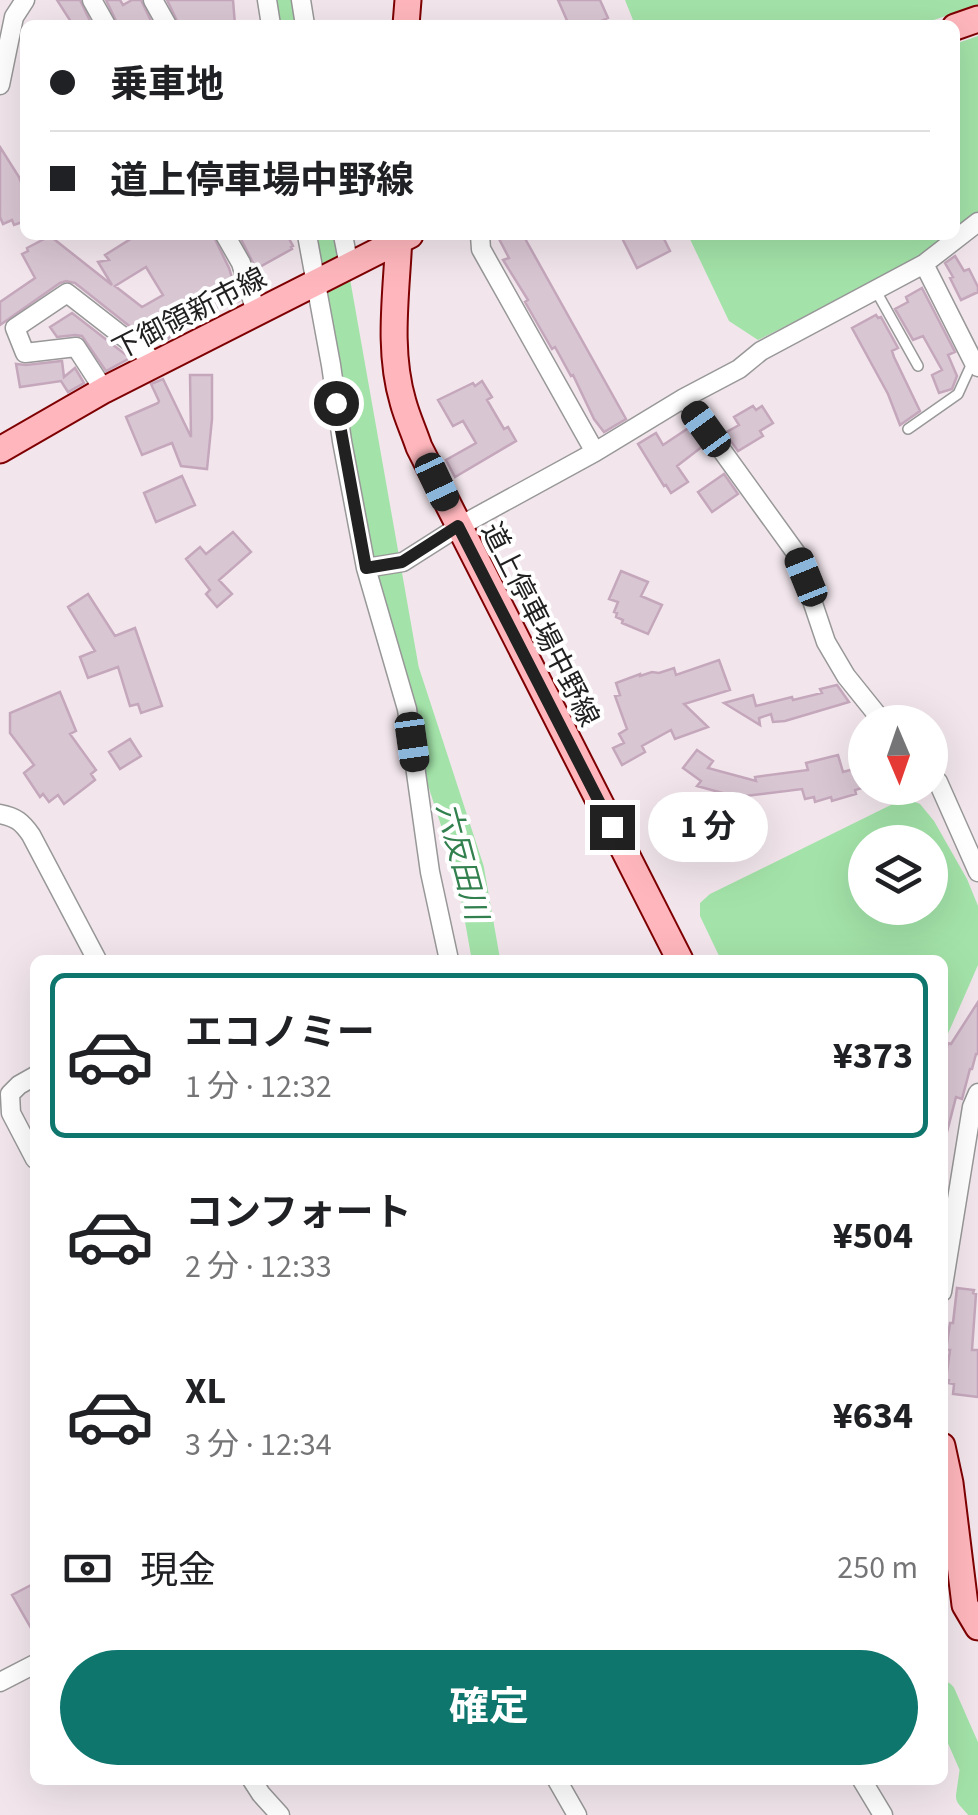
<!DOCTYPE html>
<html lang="ja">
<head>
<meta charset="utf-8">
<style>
	body { margin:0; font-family:"Source Sans 3","Noto Sans JP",sans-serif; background:#f2f2f2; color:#202124; height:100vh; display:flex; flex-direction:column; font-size:38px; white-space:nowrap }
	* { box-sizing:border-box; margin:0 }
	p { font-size:32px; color:#757577 }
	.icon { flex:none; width:55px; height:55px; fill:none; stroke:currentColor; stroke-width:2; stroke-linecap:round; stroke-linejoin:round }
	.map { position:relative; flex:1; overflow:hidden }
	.panel { position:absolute; left:30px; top:955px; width:918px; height:830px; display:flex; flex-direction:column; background:#fff; border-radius:15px; box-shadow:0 10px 40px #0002 }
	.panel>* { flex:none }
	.guide { position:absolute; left:20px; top:20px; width:940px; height:220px; border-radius:15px; box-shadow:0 10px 40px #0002; display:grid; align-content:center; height:220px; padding:0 30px; background:#fff }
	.needle { width:65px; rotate:178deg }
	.tools { position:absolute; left:848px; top:705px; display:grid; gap:20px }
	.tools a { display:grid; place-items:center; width:100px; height:100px; border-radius:50%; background:#fff; box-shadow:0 10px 40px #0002; font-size:50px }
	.end { position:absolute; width:45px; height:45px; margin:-22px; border:12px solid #212121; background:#fff; box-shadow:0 0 0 5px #fff }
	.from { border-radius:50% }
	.bubble { position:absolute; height:70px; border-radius:35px; background:#fff; box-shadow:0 10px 40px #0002; font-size:32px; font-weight:700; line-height:70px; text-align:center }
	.car { position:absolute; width:30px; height:60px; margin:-30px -15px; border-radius:12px; box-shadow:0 0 8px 2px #0007; background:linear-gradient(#222 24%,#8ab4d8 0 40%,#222 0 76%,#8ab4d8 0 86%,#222 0) }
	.guide b { display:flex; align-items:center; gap:35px; height:95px; font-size:38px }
	.guide b+b { border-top:2px solid #e0e0e0 }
	.guide i { width:25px; height:25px; background:#202124 }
	ul { padding:18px 0 0; list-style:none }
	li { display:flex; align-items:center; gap:30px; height:165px; margin:0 20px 15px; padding:0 10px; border:5px solid transparent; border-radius:15px }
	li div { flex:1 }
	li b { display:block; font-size:38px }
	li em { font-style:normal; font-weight:700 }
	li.current { border-color:#0f766e }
	li>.icon { width:90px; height:90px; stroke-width:1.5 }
	.pay { display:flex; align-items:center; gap:25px; height:110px; padding:0 30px; font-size:38px }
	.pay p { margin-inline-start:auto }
	.action { display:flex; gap:20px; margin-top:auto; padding:20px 30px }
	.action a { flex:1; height:115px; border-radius:60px; background:#0f766e; color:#fff; font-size:40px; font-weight:700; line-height:115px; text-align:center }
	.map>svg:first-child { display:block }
</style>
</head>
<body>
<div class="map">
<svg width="978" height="1815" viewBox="0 0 978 1815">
	<rect width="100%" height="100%" fill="#f2e6ec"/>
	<!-- water -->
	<path fill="#a3e3a9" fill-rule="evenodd" d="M625,0H978V5L919,25H635Z
		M978,36V212L955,230V44Z
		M688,235H948L915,261L758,340L729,321Z
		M905,798L920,804L934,821L967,879L978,906V965L943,1045L942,960H721L700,916V903L710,894ZM865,842H930V908H865Z"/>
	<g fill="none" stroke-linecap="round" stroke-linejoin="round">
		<!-- river -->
		<path stroke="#a3e3a9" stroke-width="28" d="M288,0L292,25
			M328,235L405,670L470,869L486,960
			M942,1695L974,1768L970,1796L978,1805"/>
	</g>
	<!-- building -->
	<path fill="#d9c6d3" stroke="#c5a7bc" stroke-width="2.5" fill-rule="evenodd" d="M57,0H80L92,25H73Z
		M106,0H120L123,5L132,0H141L153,25H118Z
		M167,0H233L235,25H179Z
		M558,0H600L608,18L593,25H569Z
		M0,147L19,177L25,192V221L14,225L12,220L3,224L0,217Z
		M137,235H213L229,268L239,301L223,308L222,305L187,326L183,320L168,339L162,343L157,338L152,344L75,283L66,281L60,283L0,325V302L35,278L22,254L28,251L27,248L50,236L112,285L98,262L109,260L105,255ZM146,267L163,295L142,307L115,286Z
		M239,235H287L293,246L291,247L292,249L256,269Z
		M497,235H523L626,419L604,432L594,419L573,375L571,376L555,347L552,349L525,302L528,300L503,260L509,258Z
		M633,235H662L670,251L637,268L623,240Z
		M955,256L964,271L969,269L978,287V292L961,300L950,278L953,277L945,263Z
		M922,288L955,352L948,355L957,376L952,389L939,393L932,375L942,370L923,336L913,340L895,309L908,302L906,297Z
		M72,313L130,358L106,371L82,336L75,335L57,337L50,327Z
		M876,315L878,318L881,317L898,348L892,351L894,357L920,411L900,425L888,394L852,328Z
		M62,361L64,377L75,368L84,383L68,392L61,381L20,387L16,364L26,365Z
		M190,375H212V419L207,469L181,466L172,443L142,455L126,417L158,403L159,401L151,384L163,379L191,437Z
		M482,381L492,397L487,400L504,429L508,427L516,441L455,477L446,460L476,443L463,421L453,426L438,400L473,383L475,386Z
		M753,406L756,410L762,406L773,423L760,431L763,436L738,451L725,433L739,425L734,417Z
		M690,427L703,446L677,466L688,482L671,493L666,485L664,486L638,444L656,433L663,445Z
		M724,474L738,494L712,512L698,492Z
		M182,476L195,505L156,522L144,493Z
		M233,532L251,552L219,580L232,594L217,607L206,594L210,590L186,559L200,547L206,554Z
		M621,571L648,582L641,596L662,605L648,634L622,623L623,620L616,617L617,613L614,612L618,602L609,599Z
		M88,594L115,636L135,628L162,706L141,713L138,704L130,706L118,667L88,678L80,657L95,651L68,607Z
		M719,660L730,690L684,704L708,727L675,739L671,730L642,746L645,752L622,765L613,748L624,743L619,734L627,729L615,696L620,695L616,683L640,674V676L652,672L659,673L674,668L676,675Z
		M837,685L849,702L785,721L773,722L771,714L759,718L760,725L724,703L753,695L756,706L792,697L793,700L822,693L820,689Z
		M60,692L76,731L70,734L96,770L91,774L95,780L64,804L58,795L49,802L43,794L40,797L24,773L34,765L10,733V713Z
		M130,739L141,756L120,769L109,752Z
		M697,750L713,761L708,768L756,781L755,777L808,770L806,763L838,755L843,772L865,766V787L855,790L856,794L832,801L831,797L815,802L814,797L805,799L802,789L737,797L697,786L701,781L683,768Z
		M978,1002V1054H976L972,1069H970L962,1099L956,1097L947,1132H942V1066L948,1043L951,1044Z
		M957,1288L974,1290L973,1293L976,1294L972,1350H978V1397L953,1394L954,1384L948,1383L949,1380L946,1379L950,1350H946L950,1323H953Z
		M35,1583V1635L12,1595Z"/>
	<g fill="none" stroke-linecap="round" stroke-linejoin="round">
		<defs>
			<path id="lane" d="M876,291L918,366
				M908,429L958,394L973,361"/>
			<path id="street" d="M92,0L106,25
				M153,0L167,25
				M267,0L271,25
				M301,0L305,25
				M0,85L14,17L25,0
				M225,235L241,263L256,312
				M307,235L331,365L342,441L366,568L407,709L430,872L449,960
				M343,235L349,266
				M480,235L481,249L595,452
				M924,264L973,361L978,367
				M104,390L76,347L25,353L15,328L67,293L157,363
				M684,398L796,553L826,642L846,676L883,722
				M366,568L403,562L458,527L595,452L684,398L739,369L761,351L924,264L978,222
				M930,773L938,782L978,872
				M0,814C16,817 22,822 31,835L97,960
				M35,1076L19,1085L10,1094L11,1113L35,1159
				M942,1292L972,1107L978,1093
				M0,1682L35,1664
				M252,1780L261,1794L280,1815
				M557,1780L577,1815
				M862,1780L883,1815"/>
			<path id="secondary" d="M406,25L408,0
				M955,27L978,19
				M399,235C397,290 387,348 403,402C407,417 414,432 419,447L680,960
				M0,450L104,390L410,235
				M942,1446L950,1483L965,1605L978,1627"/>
		</defs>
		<!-- lane casing -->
		<use href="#lane" stroke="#989898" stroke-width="12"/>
		<!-- street casing -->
		<use href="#street" stroke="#989898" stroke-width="21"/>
		<!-- secondary casing -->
		<use href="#secondary" stroke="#7f0002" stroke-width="29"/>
		<!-- lane -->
		<use href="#lane" stroke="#fff" stroke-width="9"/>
		<!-- street -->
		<use href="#street" stroke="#fff" stroke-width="18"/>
		<!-- secondary -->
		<use href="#secondary" stroke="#ffb7bd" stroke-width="25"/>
	</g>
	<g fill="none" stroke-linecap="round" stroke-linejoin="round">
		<!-- route -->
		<path stroke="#212121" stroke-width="12" d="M336,403L366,568L402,562L458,526L612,827"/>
	</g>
	<g text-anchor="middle" stroke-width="8" stroke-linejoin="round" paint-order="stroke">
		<!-- street labels -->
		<g font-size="28" fill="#212121" stroke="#fff">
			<text transform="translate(189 313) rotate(-27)" y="10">下御領新市線</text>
			<text transform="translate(541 624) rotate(63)" y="10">道上停車場中野線</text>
		</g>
		<!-- water labels -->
		<g font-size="30" font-style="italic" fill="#32804e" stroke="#fff">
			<text transform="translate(462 861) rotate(75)" y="10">六反田川</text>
		</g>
	</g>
</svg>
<div class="tools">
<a><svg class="needle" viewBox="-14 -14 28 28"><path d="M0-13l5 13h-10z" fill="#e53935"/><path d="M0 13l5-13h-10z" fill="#757577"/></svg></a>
<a><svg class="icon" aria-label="layers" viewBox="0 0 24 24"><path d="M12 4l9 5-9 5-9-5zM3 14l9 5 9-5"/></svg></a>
</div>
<i class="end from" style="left:336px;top:403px"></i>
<i class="end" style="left:612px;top:827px"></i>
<div class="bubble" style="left:648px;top:792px;width:120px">1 分</div>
<i class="car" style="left:706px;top:429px;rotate:324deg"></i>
<i class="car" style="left:437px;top:482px;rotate:155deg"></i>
<i class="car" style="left:806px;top:577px;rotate:338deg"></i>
<i class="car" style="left:412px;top:742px;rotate:172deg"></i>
<div class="guide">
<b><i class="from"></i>乗車地</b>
<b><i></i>道上停車場中野線</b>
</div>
<section class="panel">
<ul>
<li class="current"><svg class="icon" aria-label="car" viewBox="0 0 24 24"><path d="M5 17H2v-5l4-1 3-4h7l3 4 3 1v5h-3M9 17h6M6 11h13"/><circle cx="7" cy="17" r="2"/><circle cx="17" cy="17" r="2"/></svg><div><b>エコノミー</b><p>1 分 · 12:32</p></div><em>¥373</em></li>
<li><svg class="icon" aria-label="car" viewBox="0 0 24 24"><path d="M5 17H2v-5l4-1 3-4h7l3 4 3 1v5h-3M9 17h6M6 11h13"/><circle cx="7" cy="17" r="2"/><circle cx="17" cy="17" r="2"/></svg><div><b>コンフォート</b><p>2 分 · 12:33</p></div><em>¥504</em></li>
<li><svg class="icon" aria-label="car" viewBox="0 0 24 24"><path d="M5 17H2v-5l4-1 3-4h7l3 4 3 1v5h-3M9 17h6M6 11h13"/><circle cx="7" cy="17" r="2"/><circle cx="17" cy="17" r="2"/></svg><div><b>XL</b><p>3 分 · 12:34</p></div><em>¥634</em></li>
</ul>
<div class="pay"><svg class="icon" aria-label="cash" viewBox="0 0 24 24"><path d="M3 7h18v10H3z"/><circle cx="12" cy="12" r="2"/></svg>現金<p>250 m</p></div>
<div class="action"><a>確定</a></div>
</section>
</div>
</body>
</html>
